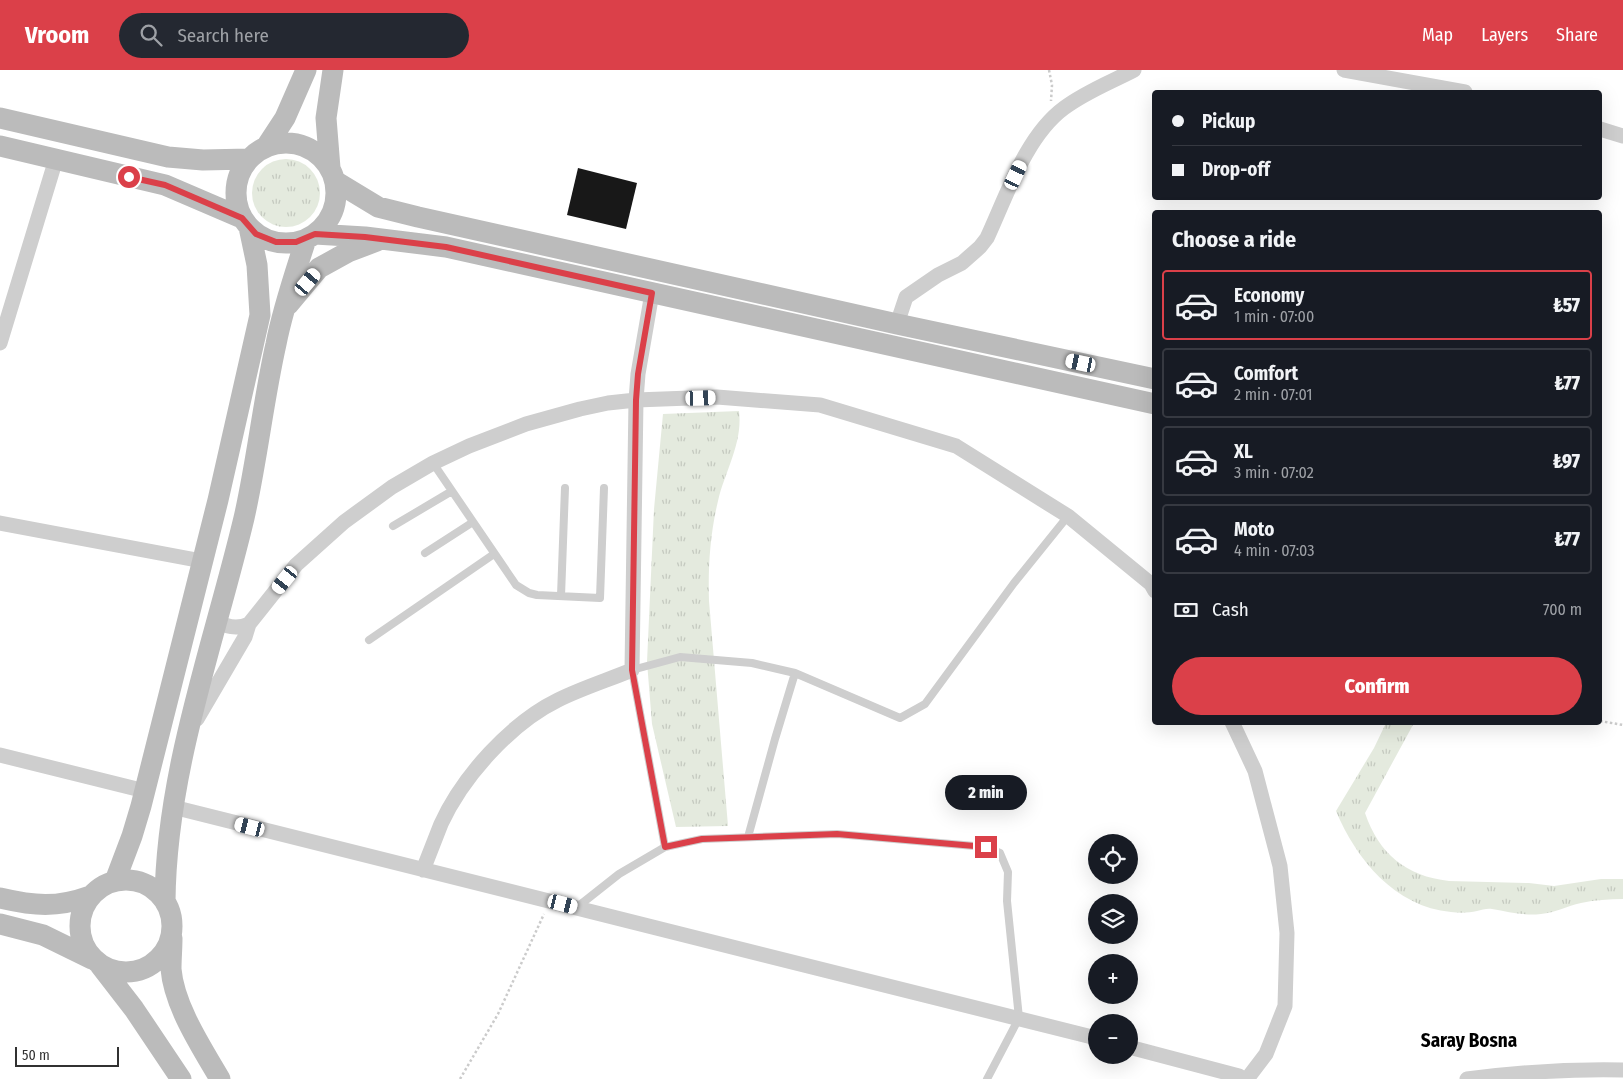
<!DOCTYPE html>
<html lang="en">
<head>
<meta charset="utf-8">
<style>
	body { margin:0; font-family:"Fira Sans Condensed",sans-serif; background:#242831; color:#f1f3f6; height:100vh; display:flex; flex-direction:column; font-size:19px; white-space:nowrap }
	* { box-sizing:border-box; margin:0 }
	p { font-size:16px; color:#9ea1a6 }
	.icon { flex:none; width:28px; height:28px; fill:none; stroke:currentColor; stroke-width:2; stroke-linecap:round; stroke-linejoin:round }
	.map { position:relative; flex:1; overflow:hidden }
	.side { position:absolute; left:1152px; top:140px; width:450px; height:515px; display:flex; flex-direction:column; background:#171b24; border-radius:5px; box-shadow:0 5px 20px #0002 }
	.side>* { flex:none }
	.top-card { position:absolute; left:1152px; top:20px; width:450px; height:110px; border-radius:5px; box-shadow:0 5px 20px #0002; display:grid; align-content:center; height:110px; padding:0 20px; background:#171b24 }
	.fabs { position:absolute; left:1088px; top:764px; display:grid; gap:10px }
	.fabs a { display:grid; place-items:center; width:50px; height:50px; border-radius:50%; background:#171b24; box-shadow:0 5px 20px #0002; font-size:25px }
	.scale { position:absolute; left:15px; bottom:12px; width:104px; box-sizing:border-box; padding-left:5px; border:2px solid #313131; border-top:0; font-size:14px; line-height:18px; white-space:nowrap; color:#313131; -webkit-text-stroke:4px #fff; paint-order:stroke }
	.end { position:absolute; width:22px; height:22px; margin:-11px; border:6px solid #db4049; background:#fff; box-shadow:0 0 0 2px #fff }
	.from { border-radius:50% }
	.bubble { position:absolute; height:35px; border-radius:18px; background:#171b24; box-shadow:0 5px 20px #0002; font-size:16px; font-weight:800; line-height:35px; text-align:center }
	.car { position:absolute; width:15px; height:30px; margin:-15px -8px; border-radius:6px; box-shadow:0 0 4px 1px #0007; background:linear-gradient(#fff 24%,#345 0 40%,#fff 0 76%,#345 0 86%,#fff 0) }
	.top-card b { display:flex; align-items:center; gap:18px; height:48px; font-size:19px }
	.top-card b+b { border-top:1px solid #363941 }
	.top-card i { width:12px; height:12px; background:#f1f3f6 }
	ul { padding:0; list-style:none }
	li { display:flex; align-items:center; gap:15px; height:70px; margin:0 10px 8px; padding:0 10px; border:2px solid #363941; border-radius:5px }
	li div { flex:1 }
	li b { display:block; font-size:19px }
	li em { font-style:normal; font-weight:800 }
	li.selected { border-color:#db4049 }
	li>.icon { width:45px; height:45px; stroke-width:1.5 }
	h2 { padding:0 20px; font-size:22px; line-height:60px }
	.pay { display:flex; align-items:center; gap:12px; height:55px; padding:0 20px; font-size:19px }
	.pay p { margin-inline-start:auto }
	.primary-button { display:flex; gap:10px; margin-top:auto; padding:10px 20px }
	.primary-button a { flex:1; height:58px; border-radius:30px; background:#db4049; color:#fff; font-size:20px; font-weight:800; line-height:58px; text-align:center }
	header { display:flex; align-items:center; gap:30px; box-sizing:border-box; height:70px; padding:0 25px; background:#db4049; color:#fff }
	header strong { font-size:24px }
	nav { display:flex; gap:28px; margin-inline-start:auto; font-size:18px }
	.search { width:350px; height:45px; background:#242831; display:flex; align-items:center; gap:12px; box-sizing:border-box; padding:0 18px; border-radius:28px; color:#9ea1a6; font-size:19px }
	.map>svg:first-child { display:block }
</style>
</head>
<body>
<header>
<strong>Vroom</strong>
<div class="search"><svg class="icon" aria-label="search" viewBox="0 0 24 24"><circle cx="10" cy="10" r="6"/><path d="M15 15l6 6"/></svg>Search here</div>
<nav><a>Map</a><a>Layers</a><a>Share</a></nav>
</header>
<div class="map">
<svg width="1623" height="1009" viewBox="0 0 1623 1009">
	<defs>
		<pattern id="grass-tufts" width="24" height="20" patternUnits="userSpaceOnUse" patternTransform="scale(1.25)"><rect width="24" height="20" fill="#e4eade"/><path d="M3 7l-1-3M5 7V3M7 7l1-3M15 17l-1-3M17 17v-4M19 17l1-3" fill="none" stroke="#c4c9bf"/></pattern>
	</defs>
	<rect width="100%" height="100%" fill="#fff"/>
	<!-- grass -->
	<path fill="url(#grass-tufts)" d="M252 123a34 34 0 1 1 68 0a34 34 0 1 1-68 0Z
		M739,341C743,373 725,401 718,431C710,464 708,497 709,531L728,756L676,757L652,654L647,592L654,439L663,344Z
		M1386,653H1414L1365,743C1379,784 1406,806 1449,811L1529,813L1554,816L1601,809H1623V829C1609,829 1595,830 1581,833C1567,836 1555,843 1541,844C1524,846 1509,842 1492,839C1487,838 1482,840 1477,841C1469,843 1459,843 1451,842C1395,837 1356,789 1336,741L1374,678Z"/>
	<!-- building -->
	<path fill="#181818" d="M578,98L637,113L626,159L567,145Z"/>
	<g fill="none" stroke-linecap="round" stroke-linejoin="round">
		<!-- path -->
		<path stroke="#cbcbcb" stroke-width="2.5" stroke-dasharray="2.5 2.5" stroke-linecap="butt" d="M1049,0L1052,15L1051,31
			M1600,651L1623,655
			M460,1009L498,944L544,844"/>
		<!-- lane -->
		<path stroke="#cecece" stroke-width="8" d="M433,393L516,515L529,523L537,525L600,528L604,418
			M393,456L452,421
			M425,483L473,452
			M561,526L565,418
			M369,570L494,484
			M748,767L775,669L795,603
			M665,777L632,600L680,587L752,593L795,603L900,648L925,634L1014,513L1068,446
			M576,838L619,804L665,777L702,769L837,764L986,777L1000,783L1008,802L1007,831L1019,948L987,1009"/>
		<!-- street -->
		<path stroke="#cecece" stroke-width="15" d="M1344,0L1465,22
			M1600,59L1623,66
			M897,254L906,227L938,205L962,193L980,177L987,168C1007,125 1026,66 1064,38C1085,22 1111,12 1134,0
			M0,273L56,89
			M0,453L202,491
			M217,551C228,558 238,559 249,554
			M197,649L245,567L249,554L296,495L344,452L392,417L433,393L469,376L526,354L580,339L608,333L636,330L717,327L820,335L956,376L1068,446L1151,514L1155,521
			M1232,652L1255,701L1280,796L1287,863L1285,936L1266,984L1247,1009
			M0,685L145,721
			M173,737L1096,968
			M423,800C429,785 435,769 441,754C463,706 511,653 558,630C582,618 608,610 632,600L636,330L638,304L652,223
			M1129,977L1239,1006L1243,1009
			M1467,1009C1519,1002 1571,999 1623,1000"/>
		<!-- secondary -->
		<path stroke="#bbb" stroke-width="21" d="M0,48L168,87L203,90L249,89
			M236 123a50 50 0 1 1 100 0a50 50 0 1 1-100 0Z
			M0,76L165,115L242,148
			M266,77L285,48L306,0
			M330,98L326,48L333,0
			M335,111L378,137L418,147L897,254L1155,309
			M315,164L365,167L446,177L1155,334
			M288,235L319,198L348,182L377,171
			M80 856a46 46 0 1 1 92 0a46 46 0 1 1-92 0Z
			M115,811L132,766L141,736L218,430L260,245L257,195L249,157
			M0,828C34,836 57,838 90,826
			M165,832C166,701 214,574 244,448C257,391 263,332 276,274C283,238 295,204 306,169
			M0,854L43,865L92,889
			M172,868C172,878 171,889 171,899C174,936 202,978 220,1009
			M100,895L134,939L181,1009"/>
	</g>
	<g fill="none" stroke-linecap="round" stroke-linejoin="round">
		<!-- route -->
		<path stroke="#db4049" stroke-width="6" d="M129,107L165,115L242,148L256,164L276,172H296L315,164L365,167L446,177L652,223L638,304L636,330L632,600L665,777L702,769L837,764L986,777"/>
	</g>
	<g text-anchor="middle" stroke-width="5" stroke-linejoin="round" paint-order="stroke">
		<!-- district labels -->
		<g font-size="19" font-weight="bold" fill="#000" stroke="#fff">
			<text x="1469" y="977">Saray Bosna</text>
		</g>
	</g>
</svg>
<div class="fabs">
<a><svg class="icon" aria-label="locate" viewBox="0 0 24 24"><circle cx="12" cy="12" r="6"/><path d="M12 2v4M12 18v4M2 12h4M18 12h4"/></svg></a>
<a><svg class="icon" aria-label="layers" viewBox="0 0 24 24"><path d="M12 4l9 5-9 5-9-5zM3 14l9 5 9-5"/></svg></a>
<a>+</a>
<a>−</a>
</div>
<div class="scale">50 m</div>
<i class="end from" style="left:129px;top:107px"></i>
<i class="end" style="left:986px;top:777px"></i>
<div class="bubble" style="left:945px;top:705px;width:82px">2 min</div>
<i class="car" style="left:1016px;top:105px;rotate:25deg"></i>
<i class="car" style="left:308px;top:212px;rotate:40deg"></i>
<i class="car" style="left:1081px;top:293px;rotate:282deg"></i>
<i class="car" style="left:701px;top:328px;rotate:88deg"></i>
<i class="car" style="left:285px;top:510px;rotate:219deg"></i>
<i class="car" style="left:250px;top:757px;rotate:284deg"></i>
<i class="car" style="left:563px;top:834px;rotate:104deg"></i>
<div class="top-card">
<b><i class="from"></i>Pickup</b>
<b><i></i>Drop-off</b>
</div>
<section class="side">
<h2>Choose a ride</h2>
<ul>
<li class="selected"><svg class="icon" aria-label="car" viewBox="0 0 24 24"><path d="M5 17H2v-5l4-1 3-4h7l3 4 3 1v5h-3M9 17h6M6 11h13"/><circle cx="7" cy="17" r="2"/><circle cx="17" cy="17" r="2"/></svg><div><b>Economy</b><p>1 min · 07:00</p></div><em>₺57</em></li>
<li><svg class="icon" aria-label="car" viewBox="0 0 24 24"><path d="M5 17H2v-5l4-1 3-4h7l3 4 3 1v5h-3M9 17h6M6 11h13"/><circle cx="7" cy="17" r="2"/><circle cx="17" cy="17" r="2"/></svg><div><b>Comfort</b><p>2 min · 07:01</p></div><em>₺77</em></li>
<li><svg class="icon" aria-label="car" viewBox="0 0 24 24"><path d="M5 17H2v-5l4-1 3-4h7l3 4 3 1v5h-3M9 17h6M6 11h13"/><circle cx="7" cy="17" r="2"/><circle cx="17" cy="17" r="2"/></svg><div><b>XL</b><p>3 min · 07:02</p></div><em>₺97</em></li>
<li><svg class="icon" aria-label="car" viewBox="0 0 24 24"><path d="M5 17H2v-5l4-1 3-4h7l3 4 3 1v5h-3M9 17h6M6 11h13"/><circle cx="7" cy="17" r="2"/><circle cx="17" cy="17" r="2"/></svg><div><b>Moto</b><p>4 min · 07:03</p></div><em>₺77</em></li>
</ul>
<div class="pay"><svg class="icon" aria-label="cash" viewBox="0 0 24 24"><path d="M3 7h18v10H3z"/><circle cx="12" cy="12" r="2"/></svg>Cash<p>700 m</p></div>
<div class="primary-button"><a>Confirm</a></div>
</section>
</div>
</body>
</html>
